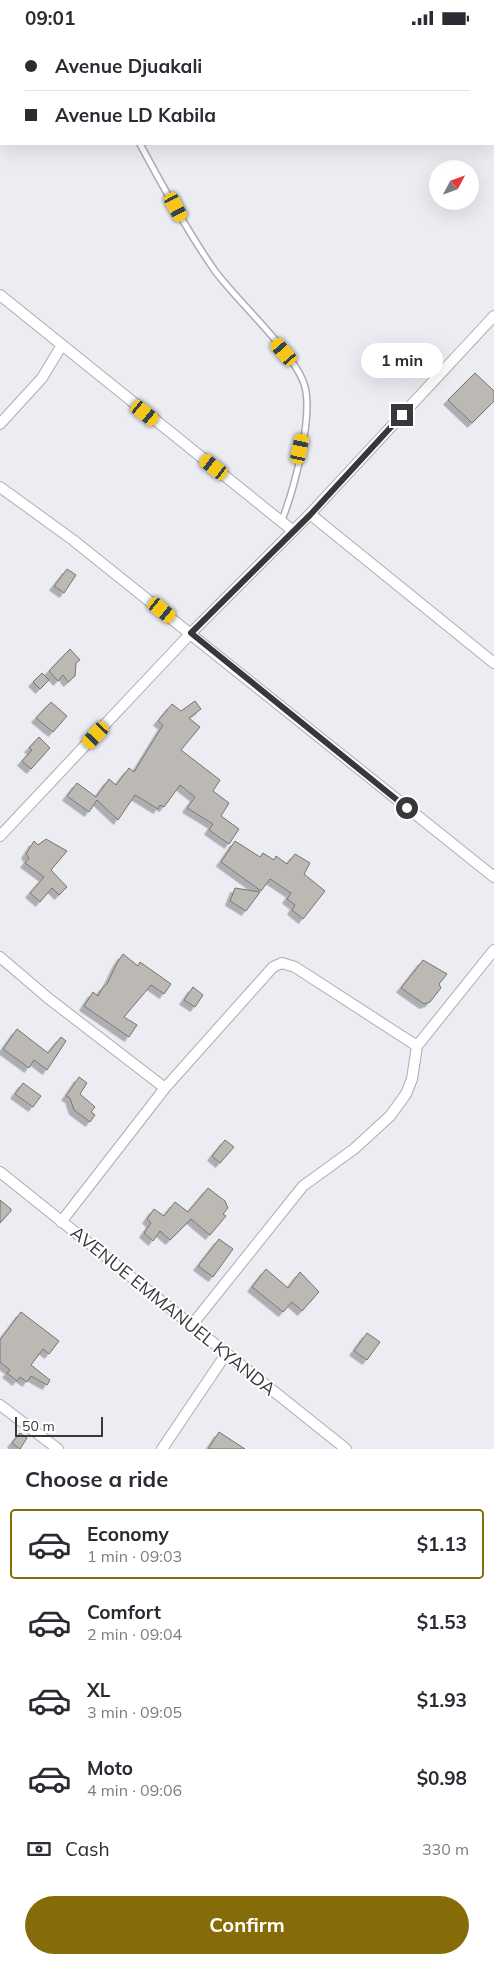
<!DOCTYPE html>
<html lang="en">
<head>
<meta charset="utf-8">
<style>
	body { margin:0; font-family:Mulish,sans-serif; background:#f7f7f7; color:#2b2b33; height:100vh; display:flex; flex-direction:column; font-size:19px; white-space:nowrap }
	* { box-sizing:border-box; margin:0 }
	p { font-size:16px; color:#7c7c81 }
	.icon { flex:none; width:28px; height:28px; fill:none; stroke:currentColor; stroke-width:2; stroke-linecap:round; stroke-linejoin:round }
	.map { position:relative; height:1414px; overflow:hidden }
	.panel { display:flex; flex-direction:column; background:#fff; flex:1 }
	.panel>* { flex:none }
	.banner { position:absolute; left:0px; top:0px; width:495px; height:110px; box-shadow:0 5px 20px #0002; display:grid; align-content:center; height:110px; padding:0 25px; background:#fff }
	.needle { width:32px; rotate:49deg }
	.fabs { position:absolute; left:429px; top:125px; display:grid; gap:10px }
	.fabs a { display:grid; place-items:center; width:50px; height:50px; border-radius:50%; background:#fff; box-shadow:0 5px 20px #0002; font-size:25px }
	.scale { position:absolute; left:15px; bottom:12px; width:88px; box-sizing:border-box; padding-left:5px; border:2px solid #37383a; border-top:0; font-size:14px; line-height:18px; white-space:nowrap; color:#37383a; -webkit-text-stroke:4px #fff; paint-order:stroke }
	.end { position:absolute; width:22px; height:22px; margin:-11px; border:6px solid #37383a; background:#fff; box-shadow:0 0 0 2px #fff }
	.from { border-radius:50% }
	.bubble { position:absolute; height:35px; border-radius:18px; background:#fff; box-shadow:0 5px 20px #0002; font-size:16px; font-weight:700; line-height:35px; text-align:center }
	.car { position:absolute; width:15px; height:30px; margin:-15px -8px; border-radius:6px; box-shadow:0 0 4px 1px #0007; background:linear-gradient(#f5c518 24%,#345 0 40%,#f5c518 0 76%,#345 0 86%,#f5c518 0) }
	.banner b { display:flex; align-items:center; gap:18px; height:48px; font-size:19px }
	.banner b+b { border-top:1px solid #e1e1e2 }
	.banner i { width:12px; height:12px; background:#2b2b33 }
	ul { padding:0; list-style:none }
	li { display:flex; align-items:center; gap:15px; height:70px; margin:0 10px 8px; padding:0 15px; border:2px solid transparent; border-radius:5px }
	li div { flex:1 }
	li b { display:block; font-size:19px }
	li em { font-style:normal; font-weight:700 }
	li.current { border-color:#866c09 }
	li>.icon { width:45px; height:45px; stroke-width:1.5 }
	h2 { padding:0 25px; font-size:22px; line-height:60px }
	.pay { display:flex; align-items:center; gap:12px; height:55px; padding:0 25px; font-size:19px }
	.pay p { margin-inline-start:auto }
	.button { display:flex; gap:10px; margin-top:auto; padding:10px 25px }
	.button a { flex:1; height:58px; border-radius:30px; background:#866c09; color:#fff; font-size:20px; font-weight:700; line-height:58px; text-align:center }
	.status { display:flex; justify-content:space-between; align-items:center; height:35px; padding:0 25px; background:#fff; direction:ltr }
	.status svg { height:14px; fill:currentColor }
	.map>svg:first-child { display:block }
</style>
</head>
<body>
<div class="status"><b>09:01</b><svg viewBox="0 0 49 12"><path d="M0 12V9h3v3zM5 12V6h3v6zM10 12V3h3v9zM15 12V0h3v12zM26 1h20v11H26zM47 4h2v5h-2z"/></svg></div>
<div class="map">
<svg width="494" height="1414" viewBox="0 0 494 1414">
	<defs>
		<filter id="shadow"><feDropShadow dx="-4.5" dy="4.5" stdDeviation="0" flood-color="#0004"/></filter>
	</defs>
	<rect width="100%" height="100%" fill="#ebedf3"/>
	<!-- building -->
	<path fill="#bcb8b3" stroke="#78736f" filter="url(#shadow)" d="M475,338L494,356V366L472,388L448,365Z
		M67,534L76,540L64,558L54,551Z
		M70,614L80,625L76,628L75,641L68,647L63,640L58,646L49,636Z
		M42,638L49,645L40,654L33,647Z
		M195,666L201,674L189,683L200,692L181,715L220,745L213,756L229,768L221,781L239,794L229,809L209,795L213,789L187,773L195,762L180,750L164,772L160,770L158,774L135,760L118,785L97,765L89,777L67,761L77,748L96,762L109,744L116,750L129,733L134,737L163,690L158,686L172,669L181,676Z
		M51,667L67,681L53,697L36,683Z
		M39,702L50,713L31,734L22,726L32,715L29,713Z
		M46,804L67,816L51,835L67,852L59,860L52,853L40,867L30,858L44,842L25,828L29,823L26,819L34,806L38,810Z
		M235,806L260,822L263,818L274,825L276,821L287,829L295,819L310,828L304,839L325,856L303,884L292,875L295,870L287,864L291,858L270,844L261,856L221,827Z
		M235,853L260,857L246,876L230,866Z
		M123,919L138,931L140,927L171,949L164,959L151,950L124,982L137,990L129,1002L84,971L93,957L98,961L103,952L107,949L117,928Z
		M423,925L447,939L439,949L441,953L430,967L424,969L401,953Z
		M193,952L203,960L195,972L184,965Z
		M17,994L48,1018L61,1002L66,1006L47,1035L34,1025L29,1033L3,1014Z
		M79,1042L87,1048L80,1059L95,1072L91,1077L95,1080L90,1087L74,1075L70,1063L66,1061Z
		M23,1048L41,1061L33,1072L15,1059Z
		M225,1105L234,1112L220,1128L212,1121Z
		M208,1153L225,1166L228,1173L223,1179L226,1181L210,1200L191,1184L170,1205L160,1196L153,1206L144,1198L151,1188L147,1184L154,1174L164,1181L175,1167L188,1177Z
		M0,1165L11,1174V1176L0,1188Z
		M219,1204L233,1214L213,1242L198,1231Z
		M266,1234L288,1253L300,1237L319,1257L302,1276L292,1267L283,1277L252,1252Z
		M21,1277L59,1306L49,1319L43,1314L31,1330L50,1345L47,1350L31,1341L27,1347L20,1342L17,1346L7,1338L10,1335L0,1327V1305Z
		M367,1298L380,1307L367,1325L354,1316Z
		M219,1397L245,1414H208Z
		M20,1398L27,1403L20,1414L12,1408Z"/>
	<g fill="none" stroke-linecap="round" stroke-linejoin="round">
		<defs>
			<path id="service" d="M140,109C163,152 187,196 215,236C237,266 297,320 305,352C313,384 294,454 282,485"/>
			<path id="minor" d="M0,260L292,495
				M0,389L42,343L62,310
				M0,452L73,505L494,842
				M310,479L494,628
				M0,801L191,598L310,479L494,281
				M0,922L48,963L165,1053
				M0,1137L346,1414
				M61,1187L165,1053L273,932L282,928L295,932L417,1011L494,915
				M191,1291L303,1151L354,1114L390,1081L406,1059L412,1044L417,1011
				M0,1370L58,1414
				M162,1414L226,1319"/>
		</defs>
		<!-- service casing -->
		<use href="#service" stroke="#abadb3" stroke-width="8"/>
		<!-- minor casing -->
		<use href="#minor" stroke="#abadb3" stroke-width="12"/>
		<!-- service -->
		<use href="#service" stroke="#fff" stroke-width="5"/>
		<!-- minor -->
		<use href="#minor" stroke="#fff" stroke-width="10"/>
	</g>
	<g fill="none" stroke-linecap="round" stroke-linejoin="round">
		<!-- route -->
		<path stroke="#37383a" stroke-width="6" d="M402,380L310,480L191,598L407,773"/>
	</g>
	<g text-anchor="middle" stroke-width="4" stroke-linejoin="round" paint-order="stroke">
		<!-- street labels -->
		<g font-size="18" fill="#37383a" stroke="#fff">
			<text transform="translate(173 1276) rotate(39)" y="6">AVENUE EMMANUEL KYANDA</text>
		</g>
	</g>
</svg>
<div class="fabs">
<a><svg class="needle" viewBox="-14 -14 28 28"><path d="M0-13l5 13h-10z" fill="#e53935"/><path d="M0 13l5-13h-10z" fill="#7c7c81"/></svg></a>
</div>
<div class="scale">50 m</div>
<i class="end from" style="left:407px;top:773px"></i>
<i class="end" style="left:402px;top:380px"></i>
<div class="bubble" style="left:361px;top:308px;width:82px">1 min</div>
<i class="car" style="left:176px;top:172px;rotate:152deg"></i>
<i class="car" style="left:284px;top:317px;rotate:319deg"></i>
<i class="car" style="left:145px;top:378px;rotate:129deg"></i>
<i class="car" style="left:300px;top:414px;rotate:12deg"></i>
<i class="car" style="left:214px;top:432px;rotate:308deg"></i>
<i class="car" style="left:162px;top:575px;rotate:129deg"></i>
<i class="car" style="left:96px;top:700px;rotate:223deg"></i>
<div class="banner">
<b><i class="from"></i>Avenue Djuakali</b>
<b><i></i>Avenue LD Kabila</b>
</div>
</div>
<section class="panel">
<h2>Choose a ride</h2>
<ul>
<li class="current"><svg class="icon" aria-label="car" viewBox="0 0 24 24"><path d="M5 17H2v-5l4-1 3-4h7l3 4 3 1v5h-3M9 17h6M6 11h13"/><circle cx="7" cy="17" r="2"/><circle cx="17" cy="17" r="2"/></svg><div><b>Economy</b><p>1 min · 09:03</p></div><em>$1.13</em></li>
<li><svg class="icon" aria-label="car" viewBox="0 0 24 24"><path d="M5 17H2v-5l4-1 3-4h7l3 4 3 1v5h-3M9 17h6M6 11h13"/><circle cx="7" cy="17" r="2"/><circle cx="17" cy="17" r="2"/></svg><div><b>Comfort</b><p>2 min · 09:04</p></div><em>$1.53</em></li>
<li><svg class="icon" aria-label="car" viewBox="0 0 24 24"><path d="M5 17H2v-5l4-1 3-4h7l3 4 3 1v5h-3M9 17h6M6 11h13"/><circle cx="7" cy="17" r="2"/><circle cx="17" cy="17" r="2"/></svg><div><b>XL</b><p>3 min · 09:05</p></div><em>$1.93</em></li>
<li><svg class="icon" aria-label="car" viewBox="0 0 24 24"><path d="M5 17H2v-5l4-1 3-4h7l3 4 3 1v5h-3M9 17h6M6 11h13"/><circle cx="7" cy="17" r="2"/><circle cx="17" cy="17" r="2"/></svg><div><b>Moto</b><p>4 min · 09:06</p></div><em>$0.98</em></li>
</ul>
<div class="pay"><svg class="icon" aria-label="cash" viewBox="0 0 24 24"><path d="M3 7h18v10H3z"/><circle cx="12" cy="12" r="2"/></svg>Cash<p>330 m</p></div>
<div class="button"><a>Confirm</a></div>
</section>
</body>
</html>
